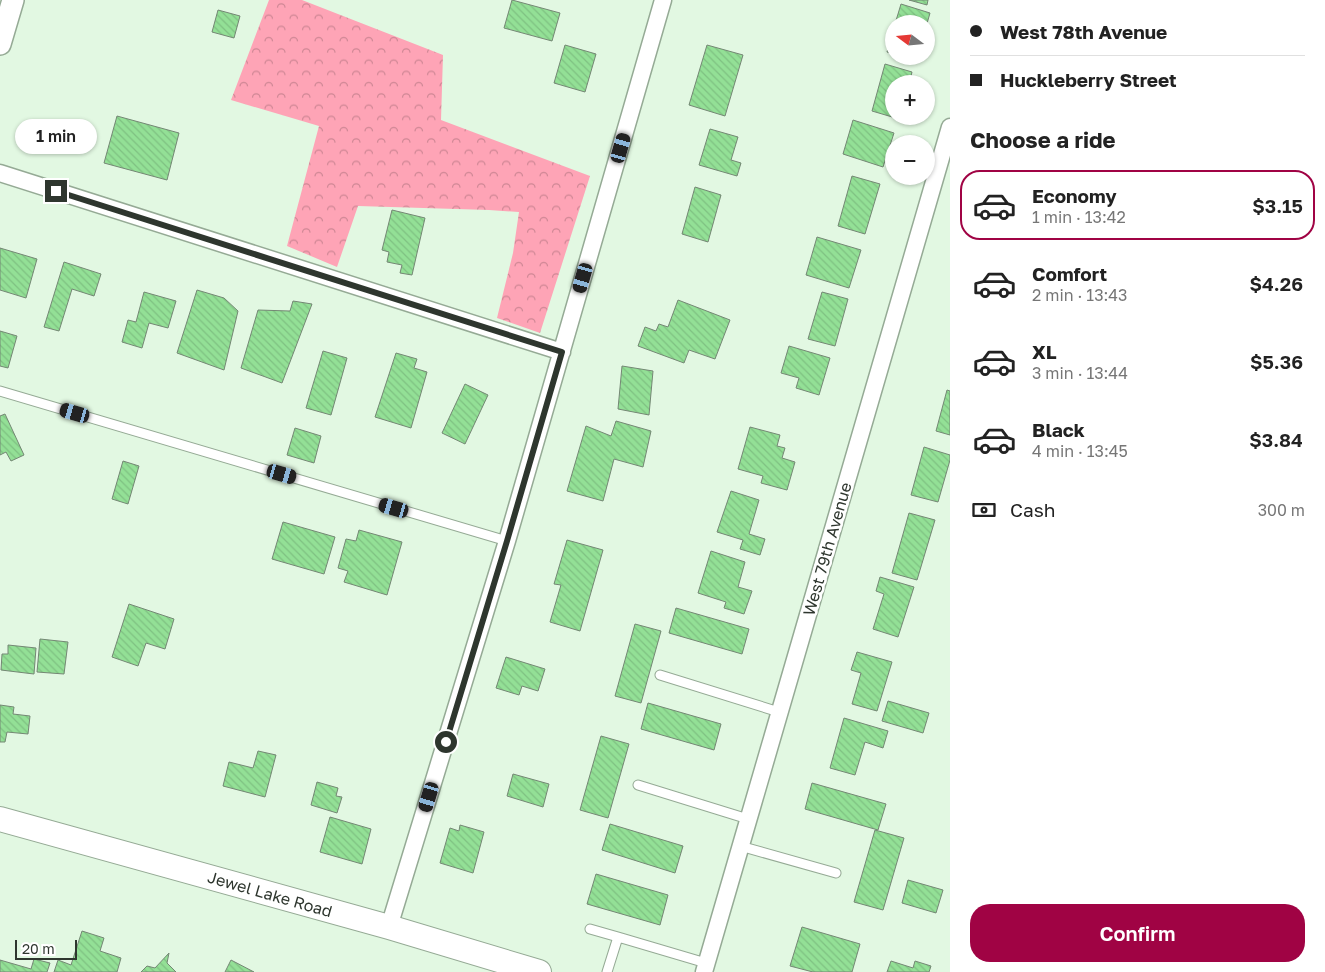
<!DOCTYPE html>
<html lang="en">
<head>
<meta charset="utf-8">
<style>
	body { margin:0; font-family:"Golos Text",sans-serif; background:#f2f2f2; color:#222; height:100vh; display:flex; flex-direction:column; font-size:19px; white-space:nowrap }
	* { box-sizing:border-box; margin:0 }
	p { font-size:16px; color:#767676 }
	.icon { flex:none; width:28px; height:28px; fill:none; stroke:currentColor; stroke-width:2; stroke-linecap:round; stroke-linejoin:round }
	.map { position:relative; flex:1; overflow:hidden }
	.panel { display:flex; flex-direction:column; background:#fff; width:375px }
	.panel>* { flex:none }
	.banner { display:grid; align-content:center; height:110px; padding:0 20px; background:#fff }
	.needle { width:32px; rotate:286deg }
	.fabs { position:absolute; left:885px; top:15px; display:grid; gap:10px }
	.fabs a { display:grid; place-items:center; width:50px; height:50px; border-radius:50%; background:#fff; box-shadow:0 1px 4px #0004; font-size:25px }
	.scale { position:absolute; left:15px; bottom:12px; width:62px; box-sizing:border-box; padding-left:5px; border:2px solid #2e362e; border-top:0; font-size:14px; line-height:18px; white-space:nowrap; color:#2e362e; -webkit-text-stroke:4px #fff; paint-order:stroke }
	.end { position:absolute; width:22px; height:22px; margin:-11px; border:6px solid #2e362e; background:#fff; box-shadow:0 0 0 2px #fff }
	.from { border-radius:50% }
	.bubble { position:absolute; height:35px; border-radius:18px; background:#fff; box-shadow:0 1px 4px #0004; font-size:16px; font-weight:600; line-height:35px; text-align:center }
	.car { position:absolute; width:15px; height:30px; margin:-15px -8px; border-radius:6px; box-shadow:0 0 4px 1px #0007; background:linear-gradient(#222 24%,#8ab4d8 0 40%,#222 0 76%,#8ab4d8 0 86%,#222 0) }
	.banner b { display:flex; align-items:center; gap:18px; height:48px; font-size:19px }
	.banner b+b { border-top:1px solid #e0e0e0 }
	.banner i { width:12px; height:12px; background:#222 }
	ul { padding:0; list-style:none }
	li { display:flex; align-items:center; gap:15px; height:70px; margin:0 10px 8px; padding:0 10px; border:2px solid transparent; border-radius:20px }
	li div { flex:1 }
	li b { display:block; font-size:19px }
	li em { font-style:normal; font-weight:600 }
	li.current { border-color:#a00344 }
	li>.icon { width:45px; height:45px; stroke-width:1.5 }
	h2 { padding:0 20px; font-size:22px; line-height:60px }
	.pay { display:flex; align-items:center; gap:12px; height:55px; padding:0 20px; font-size:19px }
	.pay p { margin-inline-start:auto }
	.cta { display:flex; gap:10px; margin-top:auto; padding:10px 20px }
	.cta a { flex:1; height:58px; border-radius:20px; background:#a00344; color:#fff; font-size:20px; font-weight:600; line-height:58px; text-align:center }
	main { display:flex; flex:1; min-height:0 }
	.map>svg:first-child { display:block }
</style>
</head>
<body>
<main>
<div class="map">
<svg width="950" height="972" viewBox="0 0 950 972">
	<defs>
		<pattern id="forest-crowns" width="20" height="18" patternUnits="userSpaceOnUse" patternTransform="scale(1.25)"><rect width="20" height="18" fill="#fea4b6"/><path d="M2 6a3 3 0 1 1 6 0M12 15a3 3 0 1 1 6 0" fill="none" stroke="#ce8694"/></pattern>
		<pattern id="building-back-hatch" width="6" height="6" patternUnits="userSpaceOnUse" patternTransform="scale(1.25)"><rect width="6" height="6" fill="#93e096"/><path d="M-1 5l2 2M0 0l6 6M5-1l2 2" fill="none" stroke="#7fc182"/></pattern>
	</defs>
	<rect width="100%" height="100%" fill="#e2f8e2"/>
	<!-- forest -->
	<path fill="url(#forest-crowns)" d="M269,0H302L443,55L441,120L590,176L540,333L497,318L513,253L519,212L489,210L358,206L337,267L287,246L319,126L231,100Z"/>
	<!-- building -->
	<path fill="url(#building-back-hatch)" stroke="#748774" d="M512,0L560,13L552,41L504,28Z
		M909,0H928L927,5Z
		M901,4L930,13L926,27V24H895Z
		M218,10L240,16L234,38L212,32Z
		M894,28V54L887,52Z
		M565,45L596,54L585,92L554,83Z
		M707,45L743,55L725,116L689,105Z
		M885,64L912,72L909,84H894V116H900L899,119L872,111Z
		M117,116L179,133L167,180L104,163Z
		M853,120L894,133L883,167L843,154Z
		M710,129L738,137L731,160L741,163L737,176L699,165Z
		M852,176L880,184L865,234L838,226Z
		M695,187L721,195L708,242L682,234Z
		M392,210L425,218L412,275L400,273L402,265L387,262L389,252L382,250Z
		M817,237L861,250L849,288L806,275Z
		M0,248L37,259L26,298L0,290Z
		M64,262L101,274L94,296L72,289L59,331L44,327Z
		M197,290L224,298L238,311L224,370L177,353Z
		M144,292L176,301L168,328L149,323L142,348L122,342L128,320L136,322Z
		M822,292L848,299L835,346L808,339Z
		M678,300L730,320L715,359L689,350L684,363L638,346L645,327L656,331L659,324L668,327Z
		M293,301L312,304L282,383L241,368L258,310L290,311Z
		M0,331L17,336L8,368L0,366Z
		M789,346L830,358L819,395L796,388L799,378L781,373Z
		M323,351L347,358L331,415L306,408Z
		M396,353L417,359L414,368L427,372L411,428L375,417Z
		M622,366L653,371L649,415L618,409Z
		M465,384L488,395L465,444L442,433Z
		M947,390L950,391V435L936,431Z
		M5,414L24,455L11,461L6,452L0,455V416Z
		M616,421L651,431L643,467L614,459L603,501L567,491L586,426L611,436Z
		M750,427L780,435L777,446L785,448L782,458L795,462L787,490L761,483L763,476L738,469Z
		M295,428L321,436L314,463L287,455Z
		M924,447L950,455V460L938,502L911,495Z
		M123,461L139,466L128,504L112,499Z
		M731,491L759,500L749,534L765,539L760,555L740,549L743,540L717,532Z
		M909,513L935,520L917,580L892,573Z
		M283,522L335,537L324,574L272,559Z
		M359,530L402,542L387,595L344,582L348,571L338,568L346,539L356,541Z
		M567,540L603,550L580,631L550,622L561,585L554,584Z
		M711,551L745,562L738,587L752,591L744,614L724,608L726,602L698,593Z
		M880,577L914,587L898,637L873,629L884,594L876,591Z
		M129,604L174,619L165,649L146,643L138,666L112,657Z
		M676,608L749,629L742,654L669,633Z
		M635,624L661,631L641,703L615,696Z
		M40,639L68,642L64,674L37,672Z
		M8,645L36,648L34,674L1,670L2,654H8Z
		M857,652L892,662L877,711L852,704L861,673L851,670Z
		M506,657L545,669L538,691L522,686L519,695L496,688Z
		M888,701L929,713L923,733L882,721Z
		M648,703L721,724L714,750L641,729Z
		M0,705L14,707L13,714L30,716L28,734L7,732L5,742H0Z
		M844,718L888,731L883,748L865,742L855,775L830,768Z
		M601,736L629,744L608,818L580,810Z
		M258,751L276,755L265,797L223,786L229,762L253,768Z
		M513,774L549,784L543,807L507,796Z
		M317,782L338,788L336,796L342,797L337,813L311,805Z
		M812,783L886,804L878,830L805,809Z
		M330,817L371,829L362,864L320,852Z
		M610,824L683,846L675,873L602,850Z
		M460,825L484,832L473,873L440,863L450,828L459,831Z
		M875,830L904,838L883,910L854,902Z
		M596,874L668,895L660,925L587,904Z
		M908,880L943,890L936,913L902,903Z
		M802,927L860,944L852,972H813L790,966Z
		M82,931L104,938L100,951L121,958L117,972H54L58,960L71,965Z
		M169,953L167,963L176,972H141L147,966L155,968Z
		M34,959L50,963L47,972H0V960L31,969Z
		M231,960L254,972H225Z
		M891,961L913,968L915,961L931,966L929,972H887Z"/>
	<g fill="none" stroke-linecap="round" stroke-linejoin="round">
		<defs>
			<path id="service" d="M0,391L507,541
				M660,675L779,712
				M638,785L748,819
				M740,846L836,873
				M590,929L618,937
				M607,972L618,937L706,963"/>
			<path id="minor" d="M0,173L562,352
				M389,927L507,541L663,0
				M704,972L950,127"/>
			<path id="tertiary" d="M0,44L13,0"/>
			<path id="secondary" d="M0,819L389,927L539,972"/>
		</defs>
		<!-- service casing -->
		<use href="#service" stroke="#95aa95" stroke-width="11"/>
		<!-- minor casing -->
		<use href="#minor" stroke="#95aa95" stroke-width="19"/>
		<!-- tertiary casing -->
		<use href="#tertiary" stroke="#95aa95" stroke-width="24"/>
		<!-- secondary casing -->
		<use href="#secondary" stroke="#95aa95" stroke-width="26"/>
		<!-- service -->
		<use href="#service" stroke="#fff" stroke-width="9"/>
		<!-- minor -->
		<use href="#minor" stroke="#fff" stroke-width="16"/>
		<!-- tertiary -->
		<use href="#tertiary" stroke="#fff" stroke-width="21"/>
		<!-- secondary -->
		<use href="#secondary" stroke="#fff" stroke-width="24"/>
	</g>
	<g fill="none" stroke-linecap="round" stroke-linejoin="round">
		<!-- route -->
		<path stroke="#2e362e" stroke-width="6" d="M56,191L562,352L507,541L446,742"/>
	</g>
	<g text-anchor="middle" stroke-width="5" stroke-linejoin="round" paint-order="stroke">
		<!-- street labels -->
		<g font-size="16" fill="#2e362e" stroke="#fff">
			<text transform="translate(827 549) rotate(-74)" y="6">West 79th Avenue</text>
			<text transform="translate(270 894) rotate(16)" y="6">Jewel Lake Road</text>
		</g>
	</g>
</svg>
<div class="fabs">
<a><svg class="needle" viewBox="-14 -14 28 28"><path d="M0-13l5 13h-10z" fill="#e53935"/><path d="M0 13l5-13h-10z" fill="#767676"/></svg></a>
<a>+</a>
<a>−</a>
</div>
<div class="scale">20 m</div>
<i class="end from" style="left:446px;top:742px"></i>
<i class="end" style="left:56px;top:191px"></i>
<div class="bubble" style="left:15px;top:119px;width:82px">1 min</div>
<i class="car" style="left:621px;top:148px;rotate:16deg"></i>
<i class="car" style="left:583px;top:278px;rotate:196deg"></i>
<i class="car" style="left:75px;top:413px;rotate:286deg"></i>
<i class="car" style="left:282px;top:474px;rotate:106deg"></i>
<i class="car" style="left:394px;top:508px;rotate:286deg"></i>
<i class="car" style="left:429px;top:797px;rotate:197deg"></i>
</div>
<section class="panel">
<div class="banner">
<b><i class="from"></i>West 78th Avenue</b>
<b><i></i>Huckleberry Street</b>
</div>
<h2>Choose a ride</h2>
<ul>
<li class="current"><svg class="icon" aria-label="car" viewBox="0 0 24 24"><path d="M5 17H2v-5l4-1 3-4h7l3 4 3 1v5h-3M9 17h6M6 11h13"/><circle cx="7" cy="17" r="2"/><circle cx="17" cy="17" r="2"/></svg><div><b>Economy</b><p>1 min · 13:42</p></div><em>$3.15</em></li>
<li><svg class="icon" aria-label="car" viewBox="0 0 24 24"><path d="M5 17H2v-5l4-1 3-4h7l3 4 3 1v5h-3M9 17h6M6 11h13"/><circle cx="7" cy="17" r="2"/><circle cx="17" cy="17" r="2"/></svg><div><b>Comfort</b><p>2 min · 13:43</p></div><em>$4.26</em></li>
<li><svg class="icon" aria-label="car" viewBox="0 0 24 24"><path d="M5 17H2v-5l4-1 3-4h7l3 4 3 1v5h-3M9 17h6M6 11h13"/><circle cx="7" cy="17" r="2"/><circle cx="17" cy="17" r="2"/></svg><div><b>XL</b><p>3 min · 13:44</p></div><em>$5.36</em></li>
<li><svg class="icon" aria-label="car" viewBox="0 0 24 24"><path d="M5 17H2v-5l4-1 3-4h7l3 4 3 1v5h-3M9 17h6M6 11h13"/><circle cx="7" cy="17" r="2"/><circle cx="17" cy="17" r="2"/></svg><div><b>Black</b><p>4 min · 13:45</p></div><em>$3.84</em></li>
</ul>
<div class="pay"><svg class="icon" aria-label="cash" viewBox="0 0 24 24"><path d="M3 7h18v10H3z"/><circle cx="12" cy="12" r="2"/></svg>Cash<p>300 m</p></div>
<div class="cta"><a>Confirm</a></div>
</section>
</main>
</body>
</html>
